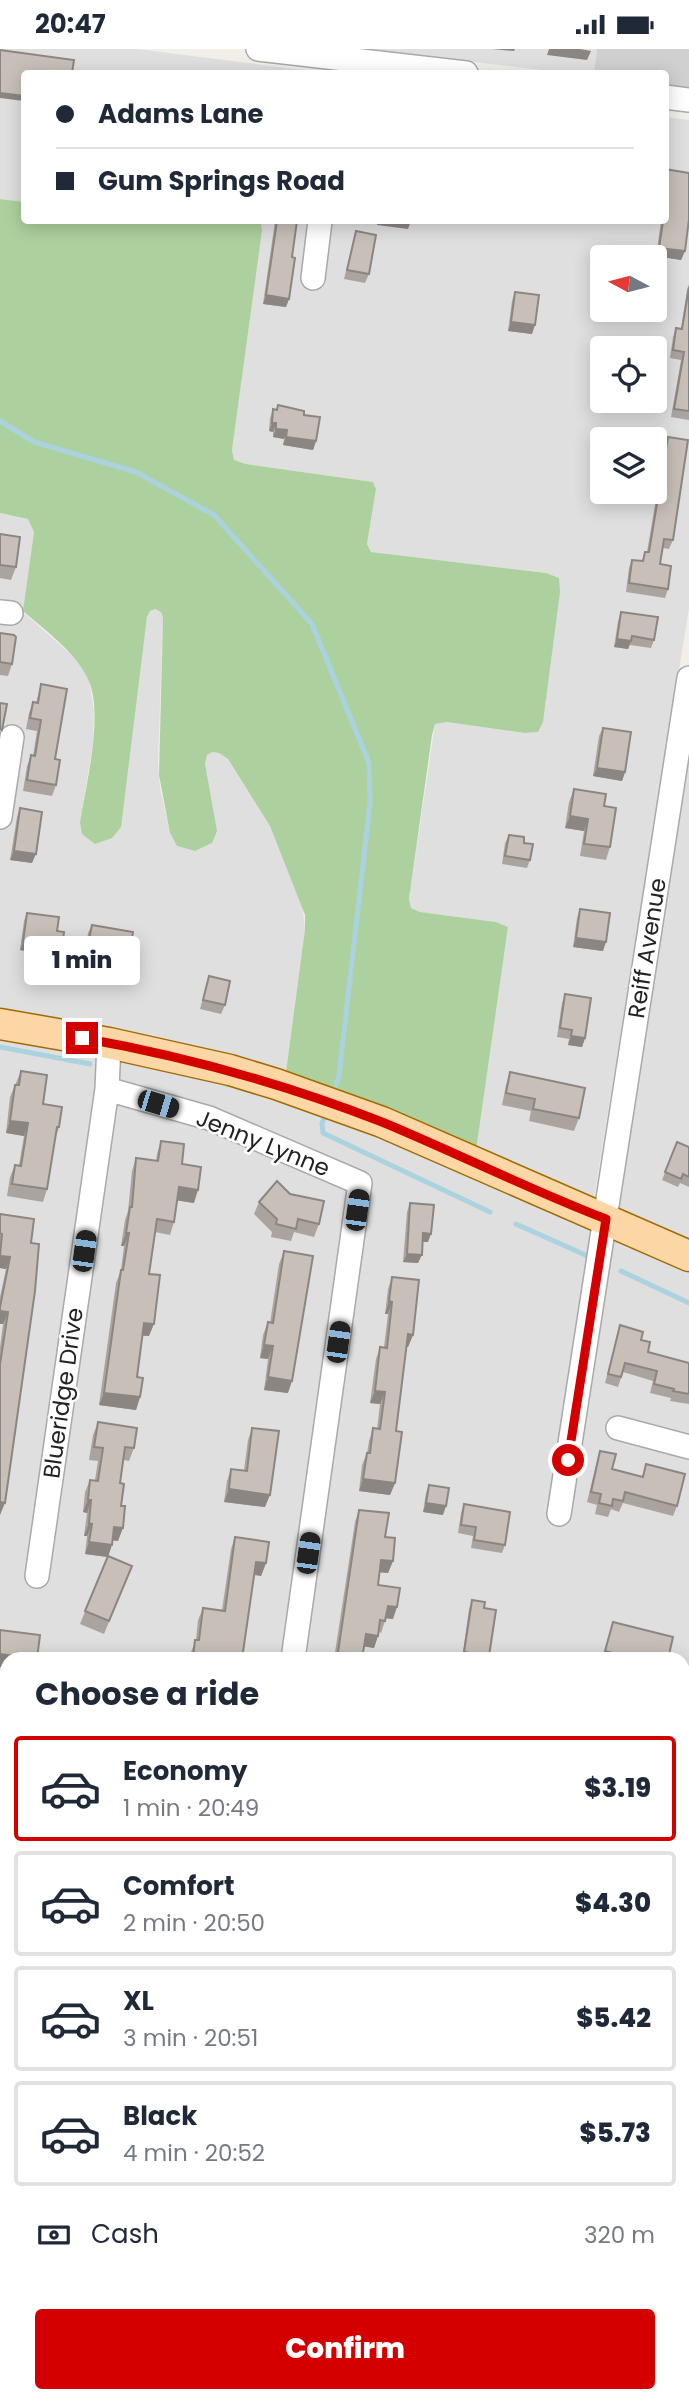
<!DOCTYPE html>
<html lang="en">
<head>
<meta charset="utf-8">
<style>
	body { margin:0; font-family:Poppins,sans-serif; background:#f6f6f7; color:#1f2937; height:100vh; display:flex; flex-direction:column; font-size:26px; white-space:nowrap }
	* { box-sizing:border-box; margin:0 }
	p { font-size:23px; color:#747a83 }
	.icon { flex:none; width:38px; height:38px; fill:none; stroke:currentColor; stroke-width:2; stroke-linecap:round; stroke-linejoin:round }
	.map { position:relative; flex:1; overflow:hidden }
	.details { position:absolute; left:0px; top:1603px; width:690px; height:751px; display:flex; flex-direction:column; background:#fff; border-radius:21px 21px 0 0; box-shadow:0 4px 18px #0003 }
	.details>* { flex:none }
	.guide { position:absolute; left:21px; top:21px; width:648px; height:154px; border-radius:7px; box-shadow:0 4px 18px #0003; display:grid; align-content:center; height:154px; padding:0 35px; background:#fff }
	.needle { width:46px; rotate:277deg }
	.tools { position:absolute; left:590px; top:196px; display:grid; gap:14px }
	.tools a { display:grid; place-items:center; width:77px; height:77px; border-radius:7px; background:#fff; box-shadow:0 4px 18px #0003; font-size:35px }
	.end { position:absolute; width:32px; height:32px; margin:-16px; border:9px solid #d40000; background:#fff; box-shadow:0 0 0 4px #fff }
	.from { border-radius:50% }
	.bubble { position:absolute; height:49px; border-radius:7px; background:#fff; box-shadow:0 4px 18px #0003; font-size:23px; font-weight:800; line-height:49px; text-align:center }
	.car { position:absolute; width:21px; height:42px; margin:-21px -10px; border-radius:9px; box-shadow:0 0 5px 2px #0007; background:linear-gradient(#222 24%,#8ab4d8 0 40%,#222 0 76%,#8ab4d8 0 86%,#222 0) }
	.guide b { display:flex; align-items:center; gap:24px; height:66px; font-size:26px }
	.guide b+b { border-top:2px solid #e0e1e3 }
	.guide i { width:18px; height:18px; background:#1f2937 }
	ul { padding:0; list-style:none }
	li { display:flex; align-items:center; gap:21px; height:105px; margin:0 14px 10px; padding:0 21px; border:4px solid #e0e1e3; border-radius:7px }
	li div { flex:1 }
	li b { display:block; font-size:26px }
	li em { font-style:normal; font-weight:800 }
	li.current { border-color:#d40000 }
	li>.icon { width:63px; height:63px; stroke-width:1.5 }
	h2 { padding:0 35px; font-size:32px; line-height:84px }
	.pay { display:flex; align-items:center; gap:18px; height:77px; padding:0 35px; font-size:26px }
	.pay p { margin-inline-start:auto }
	.cta { display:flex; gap:14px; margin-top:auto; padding:14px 35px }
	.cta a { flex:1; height:80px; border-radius:7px; background:#d40000; color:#fff; font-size:28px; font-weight:800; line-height:80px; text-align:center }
	.status { display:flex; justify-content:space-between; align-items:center; height:49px; padding:0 35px; background:#fff; direction:ltr }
	.status svg { height:19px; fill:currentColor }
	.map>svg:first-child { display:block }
</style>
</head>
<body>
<div class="status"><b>20:47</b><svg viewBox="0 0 49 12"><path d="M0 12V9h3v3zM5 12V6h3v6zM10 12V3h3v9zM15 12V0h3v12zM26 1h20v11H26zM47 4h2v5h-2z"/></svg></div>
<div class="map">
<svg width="689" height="2353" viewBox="0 0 689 2353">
	<rect width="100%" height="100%" fill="#f2efe9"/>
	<!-- residential -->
	<path fill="#e0dfdf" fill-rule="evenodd" d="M0,0H137L328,24H24V153L0,150Z
		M367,0H597L594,24H567Z
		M665,68L689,71V559L593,1155L476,1102L508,878L496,873L420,863L411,859L409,850L435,675L447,673L525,684L538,683L546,524L371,503L367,495L376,440L373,433L246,415L234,411L232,401L262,182L261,172H665ZM602,208H654V261H602ZM602,299H654V352H602ZM602,390H654V443H602Z
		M0,464L29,470L34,483L23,563L74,608L89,630L94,662L93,694L80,773L120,777L147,568L150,562L155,560L161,563L163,568L158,714L160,739L170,784L177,797L195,802L212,794L205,715L206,706L212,703L219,704L228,710L270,777L302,854L305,880L286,1023L0,962Z
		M689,671V1190L614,1158Z
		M0,980L278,1045L689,1224V2353H0ZM7,1610H682V2347H7Z"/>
	<!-- religious -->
	<path fill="#d0d0d0" d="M597,0H689V40L665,37V24H594Z"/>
	<!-- forest -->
	<path fill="#add19e" d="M0,150L24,153V172H261L262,182L232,401L234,411L246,415L373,433L376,440L367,495L371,503L546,524L559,529L560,543L543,673L538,683L525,684L447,673L435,675L432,686L409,850L411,859L420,863L496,873L508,878L476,1102L286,1023L305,880V866L270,777L228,710L219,704L212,703L207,706L205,715L217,782L212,794L195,802L177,797L170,784L159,726L163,569L161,563L155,560L150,562L147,568L121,778L112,789L95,795L82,785L80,773C86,736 105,661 87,628C73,601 46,582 23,562L34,483L28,470L0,464Z"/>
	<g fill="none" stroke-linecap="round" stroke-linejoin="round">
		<!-- stream -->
		<path stroke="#aad3df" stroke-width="5" d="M0,372L34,393L136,423L214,466L312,575L369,714L370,754L339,1027L336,1036
			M0,998L90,1015
			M326,1064L322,1074L323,1084L490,1163
			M516,1175L592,1209
			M621,1222L689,1254
			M682,2034L689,2023"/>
		<defs>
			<path id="minor" d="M258,0L466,24
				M665,48L689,51
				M313,229L320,172
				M0,563L11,564
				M0,768L12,688
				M107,1040L209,1069L360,1134L293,1610
				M618,1379L689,1398
				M559,1465L689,629
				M37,1527L107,1040L109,994
				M0,1791L7,1792
				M682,1942L689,1940
				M0,2147H7
				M586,2352V2353"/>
			<path id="major" d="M0,975L109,994L230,1021L276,1035L382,1073L689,1207"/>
		</defs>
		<!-- minor casing -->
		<use href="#minor" stroke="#a9a9a9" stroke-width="26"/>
		<!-- major casing -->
		<use href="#major" stroke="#a06b00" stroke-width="33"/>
		<!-- minor -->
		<use href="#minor" stroke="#fff" stroke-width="23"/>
		<!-- major -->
		<use href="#major" stroke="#fcd6a4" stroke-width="30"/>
	</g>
	<!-- wall -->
	<path fill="#aba49e" d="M665,120L685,202L681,211L656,207L661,172H665Z
		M275,172H297L292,208L289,250L286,258L263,255Z
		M356,182L369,225L365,234L344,230Z
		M689,235V371L671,368L681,311L670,309L673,288L676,279L681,280L687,241Z
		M515,243L532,285L508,282L512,252Z
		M278,356L304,366L316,392L313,401L283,396L284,390L273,388V383L269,382L270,369L273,360L276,361Z
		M668,388L673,491L669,500L663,499L660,515L668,540L665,549L626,543L629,519L632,511L642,512L645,503H647L665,396Z
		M0,485L16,518L11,531L0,529Z
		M621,563L654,591L651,599L630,596L628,600L614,598L618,572Z
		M0,584L12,615L8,627L0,626Z
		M41,635L55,710L56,736L52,747L23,742L27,717L31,706L33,707L37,682L26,680L29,664L33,653L36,654Z
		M603,679L625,723L622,732L593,727L599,687Z
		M574,740L610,798L606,811L580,807L584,782L565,779L569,753Z
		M20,759L32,814L10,811L17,768Z
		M509,786L530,811L527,819L502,815L505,794Z
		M580,860L603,902L573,898L577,869Z
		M27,864L57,882L59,907L20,901L24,872Z
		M92,876L128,910L124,919L101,914V911L84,908L88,884Z
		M209,927L225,956L221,965L200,960Z
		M565,945L585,989L582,998L568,996L569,990L557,988L562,954Z
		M21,1022L59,1078L55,1090L47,1140L43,1153L7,1147L10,1128L15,1116H19L24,1087L6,1084L10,1048Z
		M510,1023L579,1069L574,1082L529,1072L531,1062L502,1056L506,1036Z
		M161,1092L182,1115L194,1154L177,1151L174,1173L170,1186L155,1183L149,1225V1287H142L137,1328L140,1348L136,1361L99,1356L116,1234L121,1221L124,1197H121L125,1171L128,1162L132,1122L136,1109L156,1112L157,1105Z
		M677,1093L689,1098V1138L680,1134L678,1138L662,1131Z
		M259,1153L319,1175L314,1188L294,1183L291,1192L271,1188L272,1183L254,1165Z
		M410,1154L428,1193H423L418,1214L403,1213L407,1163Z
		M0,1165L34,1170L0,1466V1298L3,1275H0V1248L6,1220L0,1219Z
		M284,1202L288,1344L264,1341L268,1310L260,1309L263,1286L268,1273L270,1274L279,1215Z
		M392,1228L413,1286L408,1298H406L396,1382L395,1434L390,1446L359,1442L362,1416L367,1404L369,1392L373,1379L377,1380L380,1355L370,1354L376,1310L380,1298H384L388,1265H385L388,1240Z
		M620,1276L641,1291L648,1303L689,1314V1355L670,1352L671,1349L650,1344L653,1332L623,1323L618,1338L605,1334Z
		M98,1373L134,1399L129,1412L124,1411L120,1434L121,1457L118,1492L113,1491L108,1507L132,1517L104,1585L80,1575L107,1508L85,1505L87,1487H84L87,1464L83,1463L85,1443L90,1431H95L98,1412L89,1411L93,1386Z
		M252,1379L265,1458L224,1453L227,1432L231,1420L244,1421L248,1391Z
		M600,1402L612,1420L642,1428L646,1415L677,1457L673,1467L623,1454L619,1463L611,1460L608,1468L595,1465L597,1456L587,1453L597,1412Z
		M429,1436L443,1466L423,1463L426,1444Z
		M464,1455L505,1496L502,1504L471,1499L473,1487L458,1484L461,1464Z
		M359,1461L385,1488L393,1512L388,1524L380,1523L378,1536L393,1570L386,1569L381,1584L379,1583L374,1599L364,1597L362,1610H334L355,1473Z
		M235,1488L266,1514L261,1527L254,1526L242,1610H190L191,1603L196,1591L198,1571L203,1559L222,1561L231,1500Z
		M472,1551L484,1559L489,1607L488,1610H462L469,1560Z
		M613,1573L668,1610H602Z
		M682,1675L689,1677V1707L682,1705Z
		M28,2347H74L73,2353H27Z
		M500,2347H532L531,2353H504V2350L500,2349Z"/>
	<!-- shaded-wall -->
	<path fill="#8b8681" d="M492,0H515L514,2Z
		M549,0H580L591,2L587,11L547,6Z
		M0,44L24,47V52L0,49Z
		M378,172H411L408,180L377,176Z
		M659,199L685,202L681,211L656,207Z
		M266,246L289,250L286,258L263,255Z
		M511,273L535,276L532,285L508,282Z
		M272,374H276L273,383L269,382Z
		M276,380L287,381L284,390L273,388Z
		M286,388L316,392L313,401L283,396Z
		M617,590L631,592L628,600L614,598Z
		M597,719L625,723L622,732L593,727Z
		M570,767L588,770L584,782L565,779Z
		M14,802L36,805L32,814L10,811Z
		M576,889L606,893L603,902L573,898Z
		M23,893L62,898L59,907L20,901Z
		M571,987L585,989L582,998L568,996Z
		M10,1072L28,1074L24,1087L6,1084Z
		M179,1138L198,1141L194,1154L174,1151Z
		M126,1184H129L124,1197H121Z
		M423,1184L431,1185L428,1193H420Z
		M407,1205L422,1206L418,1214L403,1213Z
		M0,1207L10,1208L6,1220L0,1219Z
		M389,1252L392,1253L388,1265H385Z
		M0,1262L8,1263L3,1275H0Z
		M144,1274L154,1275L149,1287L139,1286Z
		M408,1285L413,1286L408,1298H403Z
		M264,1296L273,1297L268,1310L260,1309Z
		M268,1328L292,1332L288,1344L264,1341Z
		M375,1342L385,1343L380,1355L370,1354Z
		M104,1344L140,1348L136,1361L99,1356Z
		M363,1430L395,1434L390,1446L359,1442Z
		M229,1440L270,1446L265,1458L224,1453Z
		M88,1451H91L87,1464L83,1463Z
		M0,1453L5,1454L0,1466Z
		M426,1454L446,1457L443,1466L423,1463Z
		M89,1474L92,1475L87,1487H84Z
		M114,1478L123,1479L118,1492L110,1491Z
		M89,1493L112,1496L108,1508L85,1505Z
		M381,1511L393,1512L388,1524L377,1523Z
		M256,1513L266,1514L261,1527L251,1525Z
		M388,1557L397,1558L393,1570L383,1569Z
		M366,1585L378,1587L374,1599L361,1597Z
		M0,1605L37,1610H7V1619L0,1618Z
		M0,1730L7,1731V1744L0,1743Z
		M0,1983H7L3,1996H0Z
		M682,2090H689V2099L682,2098Z
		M31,2349L47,2351L46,2353H29Z"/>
	<!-- building -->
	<path fill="#c7bfb8" stroke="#8b8681" stroke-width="2" d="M0,1L74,11L72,24H24V47L0,44Z
		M665,120L689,124V170L685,202L659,199L663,172H665V157L667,146L665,145Z
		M277,172H297L292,208L295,209L289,250L266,246Z
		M356,182L376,186L369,225L347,221Z
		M689,238V362L674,360L684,303L673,301L676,279L682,280Z
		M515,243L539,246L535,276L511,273Z
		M278,356L304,362V366L320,368L316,392L286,388L287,381L276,380V374H272L273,360L277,361Z
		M668,388L688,391L673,491L664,490L660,515L671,517L668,540L629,534L632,511L643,512L645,503H649Z
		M0,485L20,488L16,518L0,516Z
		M621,563L658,568L654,591L632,587L631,592L617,590Z
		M0,584L14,586L16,588L12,615L0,613Z
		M41,635L67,640L55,710L60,711L56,736L27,731L31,706L35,707L41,671L30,669L33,653L38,654Z
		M0,654L7,655L2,681L0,680Z
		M603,679L631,683L625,723L597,719Z
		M574,740L606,745L604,757L616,759L610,798L584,795L588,770L570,767Z
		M20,759L42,763L36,805L14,802Z
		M509,786L524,788V794L533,795L530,811L505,807Z
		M580,860L610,864L606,893L576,889Z
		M27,864L59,868L57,882L64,883L62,898L23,893Z
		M92,876L133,883L128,910L104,906V903L87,900Z
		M209,927L230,932L225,956L203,951Z
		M565,945L591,949L585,989L571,987L572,981L560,979Z
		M21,1022L47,1026L43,1055L62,1058L59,1078H57L47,1140L12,1135L15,1116L21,1117L28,1074L10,1072L15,1036H19Z
		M510,1023L585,1039L579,1069L533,1060L535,1050L506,1044Z
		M161,1092L184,1095L182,1115L201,1118L198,1141L179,1138L174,1173L157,1170L149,1225L160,1226L154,1275L144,1274L137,1328L143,1329L140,1348L104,1344L121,1221H123L129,1184H126L130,1158H132L136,1109L158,1112Z
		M677,1093L689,1098V1128L683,1125L681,1130L665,1123Z
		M277,1132L290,1145L324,1152L319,1175L298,1170L296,1180L276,1175L277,1170L259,1153Z
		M410,1154L434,1156L431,1185L423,1184L422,1206L407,1205Z
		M0,1165L34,1170L31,1194L39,1195L35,1242L5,1454L0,1453V1315L8,1263L0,1262V1258L10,1208L0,1207L2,1185L0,1184Z
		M284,1202L313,1207L292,1332L268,1328L273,1297L264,1296L268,1273L273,1274Z
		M392,1228L419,1231L413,1286L408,1285L396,1382L402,1383L395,1434L363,1430L367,1404H370L373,1379L380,1380L385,1343L375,1342L380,1298L387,1299L392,1253L389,1252Z
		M620,1276L643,1283L641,1291L650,1293L648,1303L689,1314V1345L673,1342L674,1340L654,1335L657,1322L625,1314L621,1328L608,1325Z
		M98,1373L137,1379L134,1399L125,1398L120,1434L124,1435L121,1457H125L123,1479L114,1478L112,1496L89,1493L92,1475L89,1474L91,1451H88L90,1431L98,1432L103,1399L94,1398Z
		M252,1379L279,1382L270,1446L229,1440L231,1420L247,1422Z
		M600,1402L616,1405L612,1420L643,1428L646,1415L685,1425L677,1457L625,1443L623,1452L613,1450L612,1457L599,1454L601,1445L591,1443Z
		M429,1436L449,1439L446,1457L426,1454Z
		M464,1455L510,1463L505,1496L474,1491L476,1478L461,1476Z
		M359,1461L389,1464L385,1488L395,1489L393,1512L381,1511L378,1536L400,1539L397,1558L388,1557L385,1572L380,1571L378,1587L366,1585L362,1610H337Z
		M235,1488L269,1493L266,1514L256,1513L242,1610H201L193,1609L195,1591H199L203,1559L225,1562Z
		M108,1507L132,1517L109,1572L85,1562Z
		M472,1551L485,1553L484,1559L496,1561L489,1607L464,1603Z
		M613,1573L673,1588L668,1610H635L605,1602Z
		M0,1581L40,1586L37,1610L0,1605Z
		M682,1675L689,1677V1697L682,1696Z
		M0,1689L7,1690V1731L0,1730Z
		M689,1778V1867L682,1881V1793Z
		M0,1815L7,1816V1983H0Z
		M0,2048H5L3,2061H0Z
		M682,2061H689V2090H682Z
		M0,2337H5L3,2353H0Z
		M31,2347H74L73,2353H47V2351L31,2349Z
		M106,2347H127L169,2353H105Z
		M211,2347H227L226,2353H210Z
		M274,2347H305L304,2353H273Z
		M509,2347H532L531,2353H509Z
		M366,2348L373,2353H362Z"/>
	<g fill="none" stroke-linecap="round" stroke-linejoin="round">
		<!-- route -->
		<path stroke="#d40000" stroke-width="9" d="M82,989C184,1007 285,1035 382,1073C457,1104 530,1141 606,1170L568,1411"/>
	</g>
	<g text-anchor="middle" stroke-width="5" stroke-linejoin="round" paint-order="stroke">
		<!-- street labels -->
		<g font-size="23" fill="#222" stroke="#fff">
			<text transform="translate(647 899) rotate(-81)" y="8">Reiff Avenue</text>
			<text transform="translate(263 1094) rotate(22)" y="8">Jenny Lynne</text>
			<text transform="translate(63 1344) rotate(-82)" y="8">Blueridge Drive</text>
		</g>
	</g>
</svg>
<div class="tools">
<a><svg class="needle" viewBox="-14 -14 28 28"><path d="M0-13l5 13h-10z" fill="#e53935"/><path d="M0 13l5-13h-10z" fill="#747a83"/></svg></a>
<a><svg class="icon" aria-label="locate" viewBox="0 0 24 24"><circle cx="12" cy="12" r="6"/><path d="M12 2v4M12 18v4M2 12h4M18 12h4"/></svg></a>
<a><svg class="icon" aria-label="layers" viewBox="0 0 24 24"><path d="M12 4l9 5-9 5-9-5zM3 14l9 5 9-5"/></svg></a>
</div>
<i class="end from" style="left:568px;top:1411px"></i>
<i class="end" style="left:82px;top:989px"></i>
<div class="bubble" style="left:24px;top:887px;width:116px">1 min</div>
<i class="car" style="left:158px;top:1055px;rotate:107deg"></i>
<i class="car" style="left:357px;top:1161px;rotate:8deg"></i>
<i class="car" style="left:84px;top:1202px;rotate:8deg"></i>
<i class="car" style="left:338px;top:1293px;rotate:8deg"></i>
<i class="car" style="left:308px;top:1504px;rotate:8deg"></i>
<div class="guide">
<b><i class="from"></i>Adams Lane</b>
<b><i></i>Gum Springs Road</b>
</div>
<section class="details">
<h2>Choose a ride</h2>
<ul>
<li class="current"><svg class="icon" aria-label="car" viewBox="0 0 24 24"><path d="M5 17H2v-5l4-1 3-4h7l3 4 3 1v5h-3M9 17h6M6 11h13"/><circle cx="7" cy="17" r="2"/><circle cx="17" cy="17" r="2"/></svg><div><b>Economy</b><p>1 min · 20:49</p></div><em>$3.19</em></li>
<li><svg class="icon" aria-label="car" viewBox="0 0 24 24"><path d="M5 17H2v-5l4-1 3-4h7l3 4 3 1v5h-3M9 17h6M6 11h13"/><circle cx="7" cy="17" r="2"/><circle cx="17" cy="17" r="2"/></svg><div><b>Comfort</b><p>2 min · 20:50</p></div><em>$4.30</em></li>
<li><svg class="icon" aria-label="car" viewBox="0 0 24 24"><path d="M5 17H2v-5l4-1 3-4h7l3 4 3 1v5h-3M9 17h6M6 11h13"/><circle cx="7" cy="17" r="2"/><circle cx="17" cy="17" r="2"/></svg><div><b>XL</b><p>3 min · 20:51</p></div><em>$5.42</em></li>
<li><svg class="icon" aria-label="car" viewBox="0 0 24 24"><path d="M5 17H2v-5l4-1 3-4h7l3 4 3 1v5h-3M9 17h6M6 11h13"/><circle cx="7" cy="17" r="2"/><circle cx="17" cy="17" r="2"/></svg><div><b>Black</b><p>4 min · 20:52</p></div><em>$5.73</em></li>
</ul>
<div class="pay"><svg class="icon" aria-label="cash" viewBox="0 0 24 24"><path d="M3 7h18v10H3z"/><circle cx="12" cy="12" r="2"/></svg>Cash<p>320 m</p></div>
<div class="cta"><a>Confirm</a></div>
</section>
</div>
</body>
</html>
